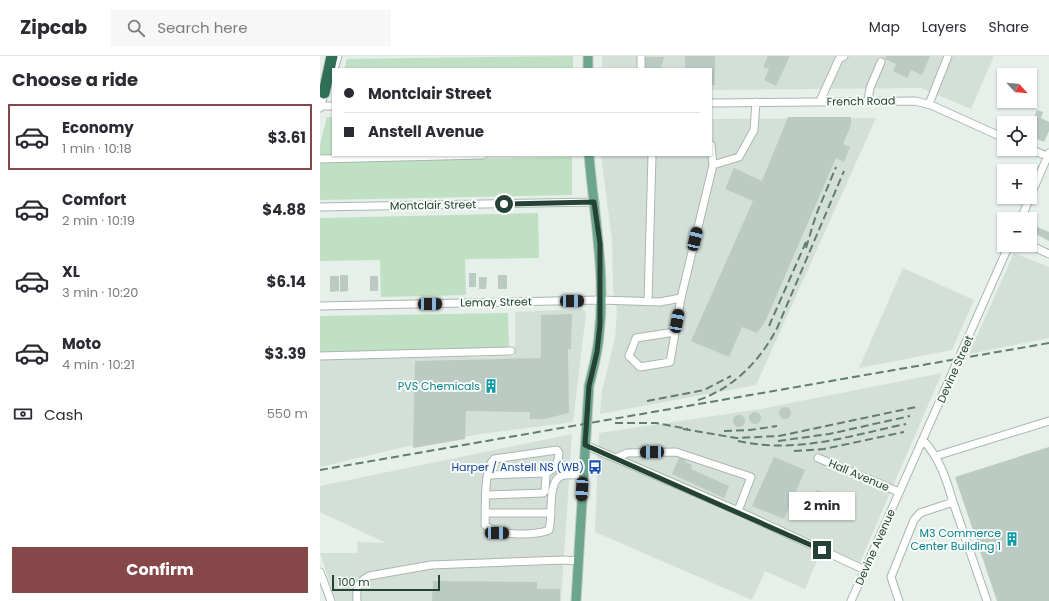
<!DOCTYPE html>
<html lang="en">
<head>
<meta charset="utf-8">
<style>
	body { margin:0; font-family:Poppins,sans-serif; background:#f7f7f7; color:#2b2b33; height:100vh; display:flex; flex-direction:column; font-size:15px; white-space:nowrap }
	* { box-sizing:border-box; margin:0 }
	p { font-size:13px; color:#7c7c81 }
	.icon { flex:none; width:22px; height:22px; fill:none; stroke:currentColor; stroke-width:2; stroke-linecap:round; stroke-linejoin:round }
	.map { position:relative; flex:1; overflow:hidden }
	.drawer { display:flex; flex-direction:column; background:#fff; width:320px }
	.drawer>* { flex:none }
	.banner { position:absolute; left:12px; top:12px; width:380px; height:88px; border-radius:0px; box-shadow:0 1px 3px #0004; display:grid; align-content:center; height:88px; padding:0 12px; background:#fff }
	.needle { width:26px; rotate:116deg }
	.tools { position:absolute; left:677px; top:12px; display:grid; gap:8px }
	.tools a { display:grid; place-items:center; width:40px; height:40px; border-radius:0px; background:#fff; box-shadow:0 1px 3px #0004; font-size:20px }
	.scale { position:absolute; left:12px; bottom:10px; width:108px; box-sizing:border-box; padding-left:4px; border:2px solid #244235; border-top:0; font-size:11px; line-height:14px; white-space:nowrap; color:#244235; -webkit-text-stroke:3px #f7fbf8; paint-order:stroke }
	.end { position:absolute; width:18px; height:18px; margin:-9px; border:5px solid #244235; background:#fff; box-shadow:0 0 0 2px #fff }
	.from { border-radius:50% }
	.bubble { position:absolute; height:28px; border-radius:0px; background:#fff; box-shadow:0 1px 3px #0004; font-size:13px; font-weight:700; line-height:28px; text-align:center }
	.car { position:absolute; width:12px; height:24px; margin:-12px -6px; border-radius:5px; box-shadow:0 0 3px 1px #0007; background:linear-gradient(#222 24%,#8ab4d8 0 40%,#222 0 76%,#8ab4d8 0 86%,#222 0) }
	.banner b { display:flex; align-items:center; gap:14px; height:38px; font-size:15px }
	.banner b+b { border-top:1px solid #e1e1e2 }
	.banner i { width:10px; height:10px; background:#2b2b33 }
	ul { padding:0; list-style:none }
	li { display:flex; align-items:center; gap:12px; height:66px; margin:0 8px 6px; padding:0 4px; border:2px solid transparent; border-radius:0px }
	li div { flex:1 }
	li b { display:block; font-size:15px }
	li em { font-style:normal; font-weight:700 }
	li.selected { border-color:#854747 }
	li>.icon { width:36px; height:36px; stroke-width:1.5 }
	h2 { padding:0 12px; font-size:18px; line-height:48px }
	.pay { display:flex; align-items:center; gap:10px; height:44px; padding:0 12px; font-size:15px }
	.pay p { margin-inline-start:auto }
	.action { display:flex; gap:8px; margin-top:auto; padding:8px 12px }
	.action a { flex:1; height:46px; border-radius:0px; background:#854747; color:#fff; font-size:16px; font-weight:700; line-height:46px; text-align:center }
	header { display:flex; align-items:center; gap:24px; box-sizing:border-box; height:56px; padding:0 20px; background:#fff; border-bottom:1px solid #e1e1e2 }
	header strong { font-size:19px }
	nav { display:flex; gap:22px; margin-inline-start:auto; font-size:14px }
	.search { width:280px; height:36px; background:#f7f7f7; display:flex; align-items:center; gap:10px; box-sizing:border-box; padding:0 14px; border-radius:0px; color:#7c7c81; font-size:15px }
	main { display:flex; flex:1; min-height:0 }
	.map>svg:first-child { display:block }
</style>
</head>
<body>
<header>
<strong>Zipcab</strong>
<div class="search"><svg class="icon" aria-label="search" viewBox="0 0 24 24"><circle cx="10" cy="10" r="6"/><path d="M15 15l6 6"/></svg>Search here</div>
<nav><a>Map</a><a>Layers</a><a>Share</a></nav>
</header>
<main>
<section class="drawer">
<h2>Choose a ride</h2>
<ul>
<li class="selected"><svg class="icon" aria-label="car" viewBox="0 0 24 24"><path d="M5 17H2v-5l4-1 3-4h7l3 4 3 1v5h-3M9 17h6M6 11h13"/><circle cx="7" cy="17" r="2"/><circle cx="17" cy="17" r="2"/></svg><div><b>Economy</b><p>1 min · 10:18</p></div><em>$3.61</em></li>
<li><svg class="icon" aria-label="car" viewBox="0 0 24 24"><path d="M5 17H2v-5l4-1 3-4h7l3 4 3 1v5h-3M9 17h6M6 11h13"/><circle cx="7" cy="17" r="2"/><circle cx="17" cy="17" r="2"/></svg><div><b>Comfort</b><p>2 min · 10:19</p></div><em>$4.88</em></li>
<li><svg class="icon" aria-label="car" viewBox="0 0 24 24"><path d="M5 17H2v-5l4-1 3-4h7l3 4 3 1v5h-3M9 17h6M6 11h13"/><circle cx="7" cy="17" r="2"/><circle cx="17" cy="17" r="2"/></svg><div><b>XL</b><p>3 min · 10:20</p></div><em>$6.14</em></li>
<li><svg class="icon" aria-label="car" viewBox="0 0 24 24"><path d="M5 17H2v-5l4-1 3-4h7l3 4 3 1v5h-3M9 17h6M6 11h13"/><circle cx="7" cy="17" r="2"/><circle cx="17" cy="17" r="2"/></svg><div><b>Moto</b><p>4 min · 10:21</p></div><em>$3.39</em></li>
</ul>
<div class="pay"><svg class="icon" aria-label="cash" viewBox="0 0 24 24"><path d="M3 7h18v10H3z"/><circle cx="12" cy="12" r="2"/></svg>Cash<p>550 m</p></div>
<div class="action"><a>Confirm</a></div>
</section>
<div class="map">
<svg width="729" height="545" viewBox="0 0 729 545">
	<rect width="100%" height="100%" fill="#e6efe9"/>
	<!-- built -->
	<path fill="#d4dfd8" d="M282,0H318V13H282Z
		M324,0H674L651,53L601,32L391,34V13H324Z
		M556,62L436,329L280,358L282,335L295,282L297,255L293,232L292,184L281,99H391V63Z
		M694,197L729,211V282L649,298Z
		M583,212L654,244L632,294L539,312Z
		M263,253L266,257L253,366L161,378L88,390L0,411V304L195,300V256Z
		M622,317L540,506L503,490L485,533L445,515L432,544L275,476L279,377L441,353Z
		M252,378L241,545H16L0,497H38L37,486L66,487L0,456V430Z"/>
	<!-- green -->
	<path fill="#bfe0c2" d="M253,0V13H24L27,3Z
		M7,61H13V99H0V89Z
		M252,101V139L0,144V106Z
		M218,157L219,202L145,203L146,239L61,241L60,204L0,205V162Z
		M188,257L189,293L0,296V260Z"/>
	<!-- building -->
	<path fill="#bbcac2" d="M365,0H395V29H391V13H365Z
		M448,0H470L456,30L444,24L449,13L443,11Z
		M566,0H610L602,19L591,14L587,22L573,15L576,8L565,3Z
		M325,1H344L341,13H325Z
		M717,54L723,56L721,62L729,66V75L724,86L710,80V70Z
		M468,61H531V69L523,88L530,91L524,106L516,102L445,266L437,277L422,271L409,301L371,285L433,145L405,133L414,112L442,125Z
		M710,168L729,176V185L710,175Z
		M149,217H156V231H149Z
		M20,219H28V235L20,236Z
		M178,219H187V233H178Z
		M10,220H19V235L10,236Z
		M50,220H58V235H50Z
		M159,221H167L166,233H159Z
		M252,258L251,293H248L249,357L224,363H210V356L146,355L145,383L93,392L95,305L221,302V259Z
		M459 357a6 6 0 1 1 12 0a6 6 0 1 1-12 0Z
		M429 362a6 6 0 1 1 12 0a6 6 0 1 1-12 0Z
		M413 365a6 6 0 1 1 12 0a6 6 0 1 1-12 0Z
		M729,391V545H677L635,421Z
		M360,399L367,402L365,406L372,409L371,413L409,430L404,442L352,418Z
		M454,401L485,414L464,463L432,450Z
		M497,434L523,445L517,457L513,455L510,462L489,453Z
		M113,525L217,526V533H240V545H112Z"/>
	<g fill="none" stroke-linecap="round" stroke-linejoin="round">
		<defs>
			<path id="minor" d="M14,13L18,0
				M321,13V0
				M500,45L519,3L524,0
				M548,45L550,32L561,6
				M391,47L595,45L611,49L684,82
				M609,48L628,0
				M0,50H13
				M0,52L5,35
				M391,89L393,109
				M710,93L729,101
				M0,103L163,99
				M710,141L729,97
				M0,151L275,146
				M701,163L710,141
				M710,189L729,198
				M328,246L332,99
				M0,250L280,244L340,246L361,242L393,109L419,101L434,74L436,46
				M355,276L316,282L309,300L320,311L350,306L361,242
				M0,300L191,295
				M603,384C620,403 626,422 633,446
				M265,389L418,455L545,514
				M616,400L729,365
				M296,402L307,397L356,396L431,421L418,455
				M498,402L579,436
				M168,419L226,417C236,412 238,407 239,397L237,394L174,403C163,413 166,453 165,469C176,480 214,480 229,474C233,462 227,426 241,420C247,418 257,419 263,419
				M167,439L223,437L225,435L226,417
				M166,457H231
				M0,516L11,545
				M37,545C36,532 37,527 49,520L111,509L244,504L258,505
				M531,545L689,189
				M579,545L571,521L594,464L600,457L633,446L667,545"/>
			<path id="major" d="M268,13V0
				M256,545L269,330C273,313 278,296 279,279C286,218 274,159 269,99"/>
			<path id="highway" d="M4,37L12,0"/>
		</defs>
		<!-- minor casing -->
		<use href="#minor" stroke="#a8b8af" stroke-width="9"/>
		<!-- major casing -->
		<use href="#major" stroke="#c2cac6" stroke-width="11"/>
		<!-- highway casing -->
		<use href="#highway" stroke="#c2cac6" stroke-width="13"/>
		<!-- minor -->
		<use href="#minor" stroke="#fff" stroke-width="7"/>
		<!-- major -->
		<use href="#major" stroke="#6aa58c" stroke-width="9"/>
		<!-- highway -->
		<use href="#highway" stroke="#2f6f57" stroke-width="11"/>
		<!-- rail -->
		<path stroke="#5f7d70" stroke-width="2" stroke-dasharray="8 4" stroke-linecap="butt" d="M486,192L496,159L516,111
			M449,270L486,186
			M378,344C413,333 442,303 458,270L524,115
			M327,345L384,334L411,320
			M295,367H336L368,373
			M363,373L416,382L459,380L596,351
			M404,375L430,374L457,370
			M418,385C477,398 528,380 586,368
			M458,385L509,378L590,360
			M474,395L504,393L584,376
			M0,414L729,287"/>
	</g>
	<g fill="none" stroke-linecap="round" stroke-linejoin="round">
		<!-- route -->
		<path stroke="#244235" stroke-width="5" d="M184,148L274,146L280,188V268L277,296L269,330L265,389L502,494"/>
	</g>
	<!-- icons -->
	<defs>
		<symbol id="building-bare" viewBox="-9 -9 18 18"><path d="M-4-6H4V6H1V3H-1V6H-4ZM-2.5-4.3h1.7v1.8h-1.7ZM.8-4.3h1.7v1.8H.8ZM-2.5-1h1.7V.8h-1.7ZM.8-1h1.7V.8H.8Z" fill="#0f9aa8" stroke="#f7fbf8" stroke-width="2.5" paint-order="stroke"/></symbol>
		<symbol id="bus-bare" viewBox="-9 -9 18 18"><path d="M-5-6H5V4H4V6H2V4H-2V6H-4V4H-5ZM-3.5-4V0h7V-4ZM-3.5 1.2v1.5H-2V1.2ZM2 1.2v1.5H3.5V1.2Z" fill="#1a4fb4" stroke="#f7fbf8" stroke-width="2.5" paint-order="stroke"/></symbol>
	</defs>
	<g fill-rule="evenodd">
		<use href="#building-bare" x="161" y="320" width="20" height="20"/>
		<use href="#bus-bare" x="265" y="401" width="20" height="20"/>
		<use href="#building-bare" x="682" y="473" width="20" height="20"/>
	</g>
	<g text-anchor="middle" stroke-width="4" stroke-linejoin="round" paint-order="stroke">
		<!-- street labels -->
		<g font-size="11" fill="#244235" stroke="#f7fbf8">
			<text transform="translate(541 45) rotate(-1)" y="4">French Road</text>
			<text transform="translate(113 149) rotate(-1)" y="4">Montclair Street</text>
			<text transform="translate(176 246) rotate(-1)" y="4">Lemay Street</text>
			<text transform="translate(635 313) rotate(-66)" y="4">Devine Street</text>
			<text transform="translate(539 419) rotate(23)" y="4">Hall Avenue</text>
			<text transform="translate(555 491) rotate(-66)" y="4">Devine Avenue</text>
		</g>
		<!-- culture labels -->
		<g font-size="11" fill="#0d838f" stroke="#f7fbf8" text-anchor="end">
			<text x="160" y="334">PVS Chemicals</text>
			<text x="681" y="481">M3 Commerce<tspan x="681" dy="13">Center Building 1</tspan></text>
		</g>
		<!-- transit labels -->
		<g font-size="11" fill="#164399" stroke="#f7fbf8" text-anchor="end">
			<text x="264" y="415">Harper / Anstell NS (WB)</text>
		</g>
	</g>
</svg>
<div class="tools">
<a><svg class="needle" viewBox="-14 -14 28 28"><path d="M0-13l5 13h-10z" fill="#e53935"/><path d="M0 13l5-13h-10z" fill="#7c7c81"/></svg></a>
<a><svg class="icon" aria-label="locate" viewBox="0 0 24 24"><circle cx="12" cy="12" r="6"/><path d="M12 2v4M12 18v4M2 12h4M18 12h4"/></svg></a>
<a>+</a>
<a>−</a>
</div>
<div class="scale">100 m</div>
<i class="end from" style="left:184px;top:148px"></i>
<i class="end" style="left:502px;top:494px"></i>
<div class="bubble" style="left:469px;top:436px;width:66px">2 min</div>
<i class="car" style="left:375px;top:183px;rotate:13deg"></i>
<i class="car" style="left:252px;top:245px;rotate:89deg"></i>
<i class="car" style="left:110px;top:248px;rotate:89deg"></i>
<i class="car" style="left:357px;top:265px;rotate:10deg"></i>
<i class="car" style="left:332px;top:396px;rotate:269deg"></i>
<i class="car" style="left:262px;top:433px;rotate:183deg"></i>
<i class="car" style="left:177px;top:477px;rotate:91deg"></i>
<div class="banner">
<b><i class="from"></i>Montclair Street</b>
<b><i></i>Anstell Avenue</b>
</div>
</div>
</main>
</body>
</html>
